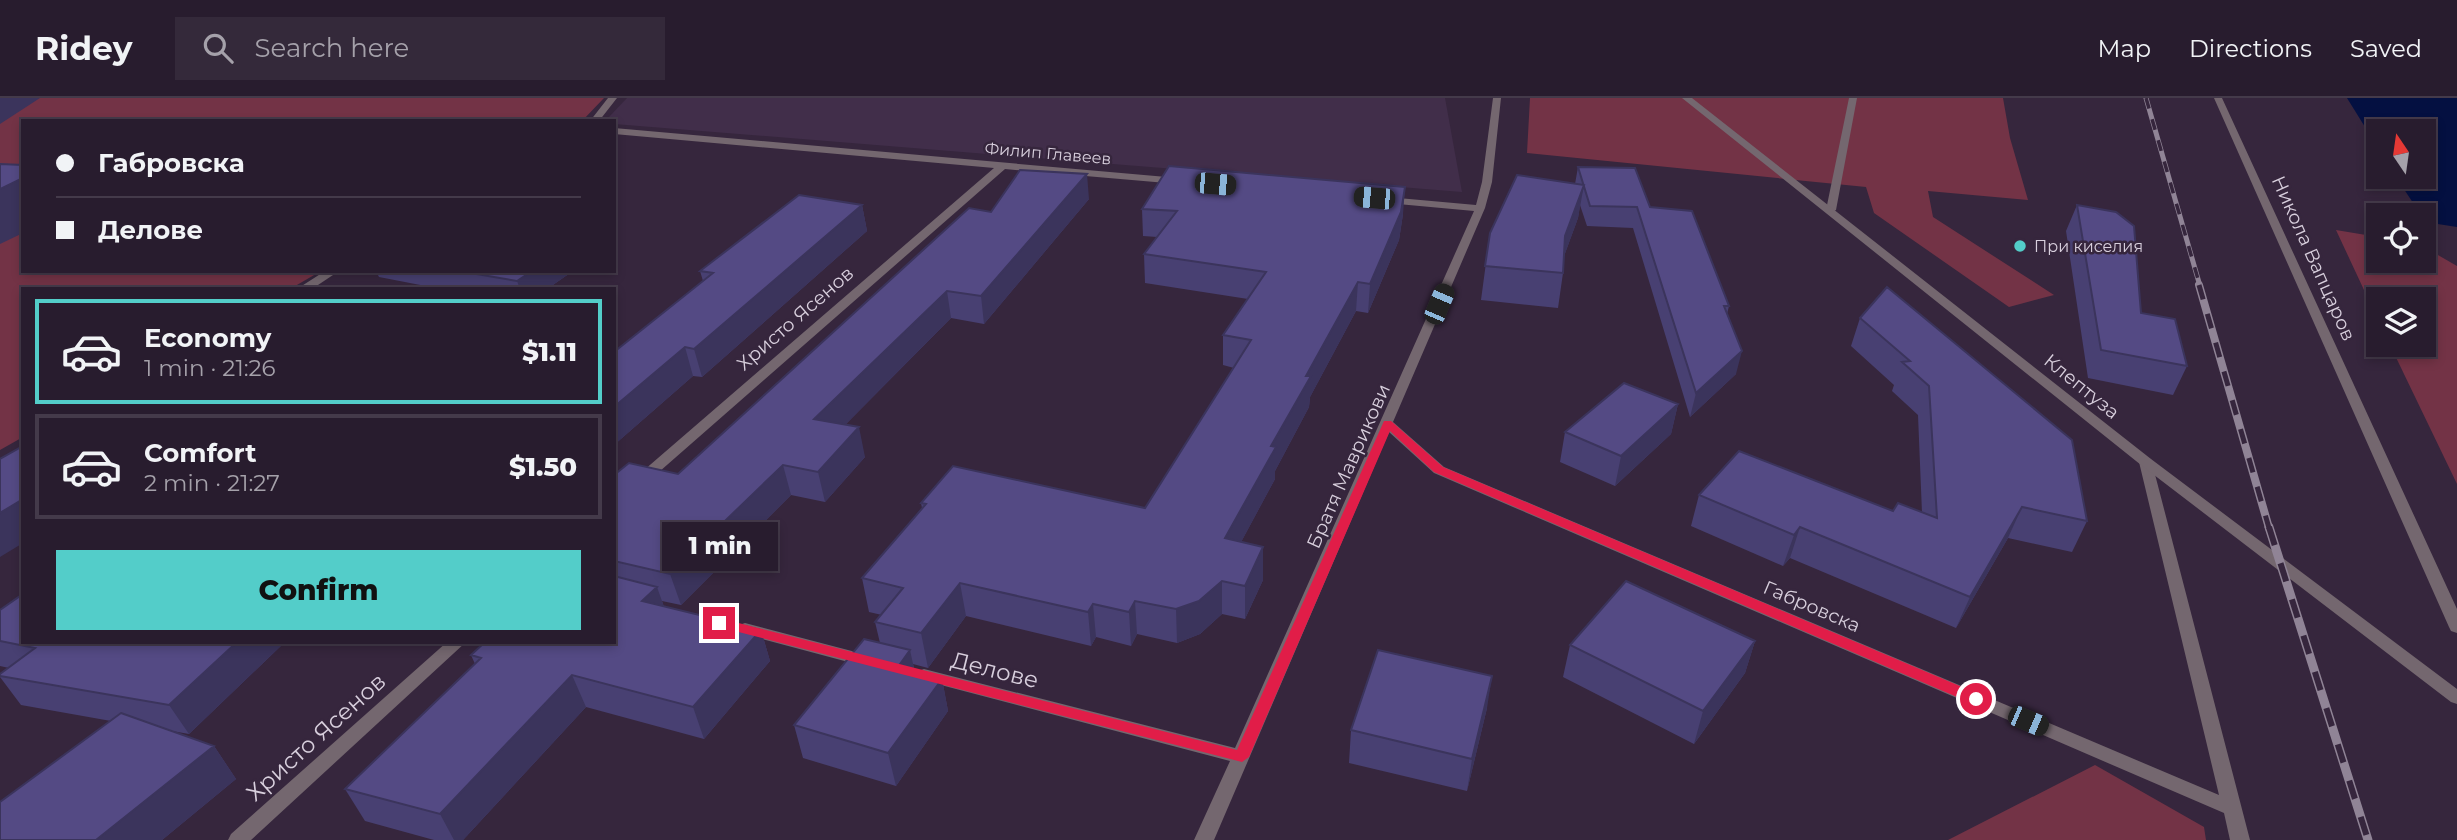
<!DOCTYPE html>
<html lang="en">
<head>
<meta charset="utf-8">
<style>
	body { margin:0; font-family:Montserrat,sans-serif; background:#34293a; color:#f1f3f6; height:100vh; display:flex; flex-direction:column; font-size:26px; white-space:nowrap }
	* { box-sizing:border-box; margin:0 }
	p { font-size:23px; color:#a5a1aa }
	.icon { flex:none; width:38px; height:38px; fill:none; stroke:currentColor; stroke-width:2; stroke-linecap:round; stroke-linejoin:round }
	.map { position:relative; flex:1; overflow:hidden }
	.side { position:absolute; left:21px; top:189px; width:595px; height:357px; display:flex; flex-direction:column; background:#281c2e; border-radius:0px; box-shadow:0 4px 10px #0003,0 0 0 2px #443a4a }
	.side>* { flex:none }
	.top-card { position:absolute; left:21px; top:21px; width:595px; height:154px; border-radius:0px; box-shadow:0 4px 10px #0003,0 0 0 2px #443a4a; display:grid; align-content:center; height:154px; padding:0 35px; background:#281c2e }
	.needle { width:46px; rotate:347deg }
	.fabs { position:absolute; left:2366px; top:21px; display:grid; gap:14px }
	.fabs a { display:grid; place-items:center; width:70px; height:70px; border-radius:0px; background:#281c2e; box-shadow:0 4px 10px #0003,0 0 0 2px #443a4a; font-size:35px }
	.end { position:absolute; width:32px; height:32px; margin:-16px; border:9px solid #e11d48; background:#fff; box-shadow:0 0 0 4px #fff }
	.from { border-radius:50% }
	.bubble { position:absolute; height:49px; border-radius:0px; background:#281c2e; box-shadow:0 4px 10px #0003,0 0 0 2px #443a4a; font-size:23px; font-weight:800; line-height:49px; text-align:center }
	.car { position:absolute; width:21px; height:42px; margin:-21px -10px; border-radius:9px; box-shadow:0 0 5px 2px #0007; background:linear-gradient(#222 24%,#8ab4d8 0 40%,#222 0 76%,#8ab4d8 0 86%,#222 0) }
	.top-card b { display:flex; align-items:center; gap:24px; height:66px; font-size:26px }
	.top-card b+b { border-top:2px solid #443a4a }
	.top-card i { width:18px; height:18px; background:#f1f3f6 }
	ul { padding:12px 0 0; list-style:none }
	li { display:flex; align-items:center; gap:21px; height:105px; margin:0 14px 10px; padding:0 21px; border:4px solid #443a4a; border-radius:0px }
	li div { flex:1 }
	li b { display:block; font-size:26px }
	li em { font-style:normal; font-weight:800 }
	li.selected { border-color:#53cdc9 }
	li>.icon { width:63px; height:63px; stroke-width:1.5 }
	.action { display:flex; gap:14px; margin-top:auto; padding:14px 35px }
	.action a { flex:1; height:80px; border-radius:0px; background:#53cdc9; color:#111; font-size:28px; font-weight:800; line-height:80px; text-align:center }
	header { display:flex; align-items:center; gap:42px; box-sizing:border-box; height:98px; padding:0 35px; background:#281c2e; border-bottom:2px solid #443a4a }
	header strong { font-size:33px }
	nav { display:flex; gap:38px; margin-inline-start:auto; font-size:24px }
	.search { width:490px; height:63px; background:#34293a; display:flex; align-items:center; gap:18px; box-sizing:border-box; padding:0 24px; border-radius:0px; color:#a5a1aa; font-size:26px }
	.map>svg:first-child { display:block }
</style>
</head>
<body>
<header>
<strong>Ridey</strong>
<div class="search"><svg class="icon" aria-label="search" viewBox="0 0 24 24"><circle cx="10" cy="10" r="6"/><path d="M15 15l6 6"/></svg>Search here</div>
<nav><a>Map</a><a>Directions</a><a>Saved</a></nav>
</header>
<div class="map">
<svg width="2457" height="742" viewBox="0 0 2457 742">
	<rect width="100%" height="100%" fill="#36263d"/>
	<!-- built -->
	<path fill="#412e4a" d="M627,0H1445L1462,94L614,26L609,19Z"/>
	<!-- green -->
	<path fill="#733346" d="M0,0H604L582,23H23V173H321L290,191H23V339L0,352Z
		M1530,0H2003L2010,40L2028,102L1928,93L1933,119L2054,197L2009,209L1874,115L1866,89L1527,55Z
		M2336,132L2378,139V163H2424V149L2457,168V386L2390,247H2424V201H2378V222Z
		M2095,667L2204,729L2206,742H1948Z"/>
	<!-- water -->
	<path fill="#041041" d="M2347,0H2457V129L2425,124L2424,117H2421L2396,79H2424V33H2378V50Z"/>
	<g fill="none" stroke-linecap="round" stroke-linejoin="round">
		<!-- minor -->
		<path fill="#74676f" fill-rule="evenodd" d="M608,0H617L599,23H590Z
			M1493,0H1501L1492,84L1485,110L1393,324L1444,369L2219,697L2139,364L2146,360L2151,361L2250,742H2230L2224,715L1434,375L1389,334L1214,742H1194L1230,663L918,581L916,577L918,573L924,571L1235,650L1474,113L1387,105L1382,102L1387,99L1476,107L1482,84Z
			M1849,0H1857L1836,112L1831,115L1826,112Z
			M614,30L1178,80L1183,83L1178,86L1005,71L619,409L614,410V398L994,70L614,36Z
			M325,173H339L312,191H297Z
			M745,525L867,557L873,559L875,563L873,567L867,569L739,535L737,531L739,527Z
			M447,544H466L251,742H228L231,736Z"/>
		<!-- tertiary -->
		<path fill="#74676f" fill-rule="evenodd" d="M1682,0H1692L2151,361L2457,591V606L2451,604L2141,367Z
			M2214,0H2222L2457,511V535L2451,533L2449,529Z"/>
		<defs>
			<path id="rail-far2" d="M2146,0L2200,188"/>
			<path id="rail-far1" d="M2199,187L2269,430"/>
			<path id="rail" d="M2269,429L2368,742"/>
		</defs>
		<!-- rail-far2 casing -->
		<use href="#rail-far2" stroke="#908496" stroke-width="5"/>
		<!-- rail-far1 casing -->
		<use href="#rail-far1" stroke="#908496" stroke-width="8"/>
		<!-- rail casing -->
		<use href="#rail" stroke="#908496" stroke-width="9"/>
		<!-- rail-far2 -->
		<use href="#rail-far2" stroke="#36263d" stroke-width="3.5" stroke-dasharray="11" stroke-linecap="butt"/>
		<!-- rail-far1 -->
		<use href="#rail-far1" stroke="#36263d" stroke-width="5" stroke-dasharray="15" stroke-linecap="butt"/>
		<!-- rail -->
		<use href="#rail" stroke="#36263d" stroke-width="6" stroke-dasharray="19" stroke-linecap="butt"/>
	</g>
	<!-- wall -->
	<path fill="#484072" d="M1578,69L1650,109L1729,208L1727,216L1736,276L1690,319L1633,130L1587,128L1580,107L1578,120L1564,158L1563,175L1558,210L1481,202L1490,135L1575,86Z
		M1089,101L984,226L951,220L845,327L865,359L825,404L791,397L681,507L662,503L664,509L761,532L770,563L704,641L586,609L463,742H434L365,723L345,691L475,566L471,557L482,547L471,544H614V377L678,376L991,114Z
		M862,107L867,133L702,279L693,278L614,347V254L703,183L700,173Z
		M2077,107L2141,215L2187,268L2173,297L2088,280L2066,133Z
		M1142,111L1403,116L1399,142L1368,215L1356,213L1310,299L1309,309L1275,373V381L1241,444L1263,482L1245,521L1222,516L1200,536L1177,545L1137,536L1131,548L1096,539L1091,548L966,518L928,570L913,566L915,574L942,581L948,613L896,688L803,660L794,627L880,545L875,524L882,517L869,514L862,480L922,410L921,405L1145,410L1234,270L1223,267V237L1248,201L1145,185L1144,156L1157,139L1143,138Z
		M376,173H573L547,191H441L379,179Z
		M1887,189L2087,423L2072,454L2008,440L1956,530L1790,460L1783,468L1691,428L1699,397L1922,415L1918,317L1892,293L1894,287L1851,248L1860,220Z
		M1678,306L1671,336L1615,388L1560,364L1565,334Z
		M0,512L285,544L189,636L172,633L214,648L236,681L162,742H0L111,623L21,607L0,579V576L9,570L0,568Z
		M1755,543L1745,575L1694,646L1563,579L1570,547Z
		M1487,610L1467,693L1349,665L1351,632Z"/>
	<!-- shaded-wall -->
	<path fill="#3b345c" d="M0,0H40L0,26Z
		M1087,76L1089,101L984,226L981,198Z
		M23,80V135L0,146V91Z
		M1584,87L1578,120L1559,172L1565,138Z
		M1405,89L1403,116L1399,142L1368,215L1370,186Z
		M862,107L867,133L702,279L694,251Z
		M532,173H573L547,191H520L517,183Z
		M1358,184L1356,213L1310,299L1309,309L1275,373V381L1225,474V440L1306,278Z
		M947,193L951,220L821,351L814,321Z
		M685,249L693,278L614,347V309Z
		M1742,253L1736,276L1690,319L1696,295Z
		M1678,306L1671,336L1615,388L1621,358Z
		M859,329L865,359L825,404L818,374Z
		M783,367L791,397L681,507L670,476Z
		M23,401V445L0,459V415Z
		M2022,409L2008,440L1956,530L1970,499Z
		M1800,429L1790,460L1783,468L1794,437Z
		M1263,449V482L1245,521V488Z
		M1222,483V516L1200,536L1177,545L1176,511Z
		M960,485L966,518L928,570L921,535Z
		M657,489L668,520L642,503Z
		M1135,503L1137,536L1131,548L1129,514Z
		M1093,506L1096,539L1091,548L1088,514Z
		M761,532L770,563L704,641L693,609Z
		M1755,543L1745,575L1694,646L1703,613Z
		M237,544H285L189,636L169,607Z
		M910,552L917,584L898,569Z
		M572,577L586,609L463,742H454L440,716Z
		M1492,578L1487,610L1467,693L1472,661Z
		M942,581L948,613L896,688L888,655Z
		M214,648L236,681L162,742H96Z"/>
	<!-- building -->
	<path fill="#544a84" stroke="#3b345c" stroke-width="2" d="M0,66L23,67V80L0,91Z
		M1169,68L1405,89L1401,114L1370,186L1358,184L1306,278H1311L1271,348L1276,349L1225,440L1263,449L1245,488L1222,483L1199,503L1176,511L1135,503L1129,514L1093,506L1088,514L960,485L921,535L875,524L903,490L862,480L926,406L921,405L953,368L1145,410L1251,242L1223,237L1266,174L1144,156L1177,113L1142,111Z
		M1578,69L1635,70L1650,109L1692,113L1729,208H1724L1742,253L1696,295L1637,109L1590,108Z
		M1020,72L1087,76L981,198L947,193L814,321L859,329L818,374L783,367L670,476L614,463V377L629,365L678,376L969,110L991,114Z
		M1517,77L1584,87L1565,138L1563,175L1485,168L1490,135Z
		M799,97L862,107L694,251L685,249L614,309V254L713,175L700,173Z
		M2077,107L2116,114L2134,128L2141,215L2175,221L2187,268L2101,252Z
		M459,173H532L517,183Z
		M1887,189L2072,342L2087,423L2022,409L1970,499L1800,429L1794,437L1699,397L1739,353L1893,413L1898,405L1937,420L1929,288L1902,264L1910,263L1860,220Z
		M1624,285L1678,306L1621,358L1565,334Z
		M23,348V401L0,415V361Z
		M614,478L657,489L642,503L761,532L693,609L572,577L440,716L345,691L481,560L471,557L485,544H614Z
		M1626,483L1755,543L1703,613L1570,547Z
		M23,496V544H237L169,607L0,578V576L35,550L0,543V512Z
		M864,541L910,552L898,569L942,581L888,655L794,627Z
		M1378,552L1492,578L1472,661L1351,632Z
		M121,615L214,648L96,742H0V704Z"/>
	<!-- route -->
	<path fill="#e11d48" d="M1384,323H1391L1443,369L1981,597L1983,601L1981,605H1971L1434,374L1390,333L1249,659L1242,664L719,529L712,525L719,520L1237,652Z"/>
	<!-- markers -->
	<circle fill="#53cdc9" stroke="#36263d" stroke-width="2.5" cx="2020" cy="148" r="7"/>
	<g text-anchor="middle" stroke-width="5" stroke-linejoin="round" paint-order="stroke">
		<!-- far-street labels -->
		<g font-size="16" fill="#d8cfdd" stroke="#36263d">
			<text transform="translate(1048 55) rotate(5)" y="6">Филип Главеев</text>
		</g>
		<!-- far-poi labels -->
		<g font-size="16" fill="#d8cfdd" stroke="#36263d" text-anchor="start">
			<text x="2034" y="154">При киселия</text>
		</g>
		<!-- street labels -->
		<g font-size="19" fill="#d8cfdd" stroke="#36263d">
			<text transform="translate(2314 160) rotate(66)" y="7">Никола Вапцаров</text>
			<text transform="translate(795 220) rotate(-41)" y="7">Христо Ясенов</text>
			<text transform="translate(2082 288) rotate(39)" y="7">Клептуза</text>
			<text transform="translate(1348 368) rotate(-66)" y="7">Братя Маврикови</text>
			<text transform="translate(1812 508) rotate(23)" y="7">Габровска</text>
		</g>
		<!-- near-street labels -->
		<g font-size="23" fill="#d8cfdd" stroke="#36263d">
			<text transform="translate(995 572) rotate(14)" y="8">Делове</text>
			<text transform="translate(316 639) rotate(-42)" y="8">Христо Ясенов</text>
		</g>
	</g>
</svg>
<div class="fabs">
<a><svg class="needle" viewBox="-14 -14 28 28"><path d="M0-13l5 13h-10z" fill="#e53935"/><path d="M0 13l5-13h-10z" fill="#a5a1aa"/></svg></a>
<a><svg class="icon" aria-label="locate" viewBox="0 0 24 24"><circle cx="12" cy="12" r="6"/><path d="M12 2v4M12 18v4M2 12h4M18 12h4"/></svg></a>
<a><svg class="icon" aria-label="layers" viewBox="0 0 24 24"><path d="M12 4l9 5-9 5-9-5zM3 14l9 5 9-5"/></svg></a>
</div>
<i class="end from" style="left:1976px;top:601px"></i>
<i class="end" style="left:719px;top:525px"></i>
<div class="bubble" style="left:662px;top:424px;width:116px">1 min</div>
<i class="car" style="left:1215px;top:86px;rotate:95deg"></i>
<i class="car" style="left:1374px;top:100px;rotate:275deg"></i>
<i class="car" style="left:1439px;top:206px;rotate:23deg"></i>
<i class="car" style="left:2028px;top:623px;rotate:113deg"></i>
<div class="top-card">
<b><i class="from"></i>Габровска</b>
<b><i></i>Делове</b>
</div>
<section class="side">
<ul>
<li class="selected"><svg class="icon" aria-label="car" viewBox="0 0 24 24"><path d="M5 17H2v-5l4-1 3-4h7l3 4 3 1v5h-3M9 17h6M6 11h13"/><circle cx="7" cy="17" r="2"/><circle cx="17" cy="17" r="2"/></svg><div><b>Economy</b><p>1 min · 21:26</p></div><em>$1.11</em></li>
<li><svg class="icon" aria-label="car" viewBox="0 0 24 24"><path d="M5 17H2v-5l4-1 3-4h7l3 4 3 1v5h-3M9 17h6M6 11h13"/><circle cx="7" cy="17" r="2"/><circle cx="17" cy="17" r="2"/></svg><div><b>Comfort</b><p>2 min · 21:27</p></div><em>$1.50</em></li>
</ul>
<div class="action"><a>Confirm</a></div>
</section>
</div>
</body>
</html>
